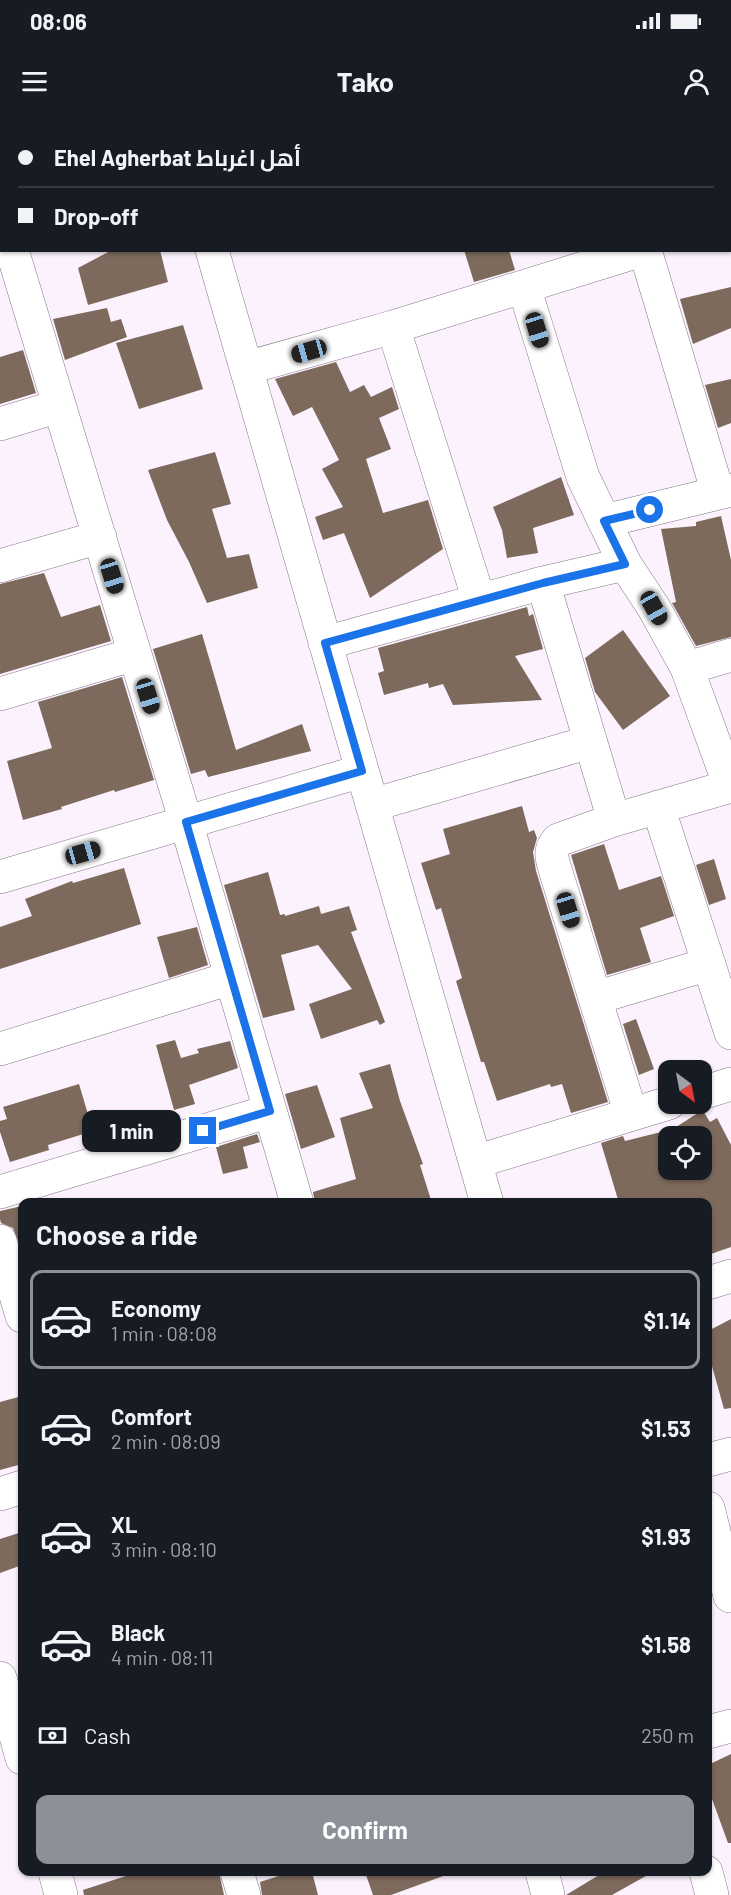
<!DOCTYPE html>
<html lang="en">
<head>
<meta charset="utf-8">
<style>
	body { margin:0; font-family:Barlow,Cairo,sans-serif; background:#20242c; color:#f1f3f6; height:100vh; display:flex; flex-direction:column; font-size:22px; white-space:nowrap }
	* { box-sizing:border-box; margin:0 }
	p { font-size:20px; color:#9ea1a6 }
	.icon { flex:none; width:33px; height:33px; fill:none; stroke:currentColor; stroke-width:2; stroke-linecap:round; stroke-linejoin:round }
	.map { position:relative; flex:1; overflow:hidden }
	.sheet { position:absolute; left:18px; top:1078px; width:694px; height:678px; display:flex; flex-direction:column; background:#171b24; border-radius:12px; box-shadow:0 2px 4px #0004 }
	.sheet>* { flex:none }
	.hud { position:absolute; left:0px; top:0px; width:732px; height:132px; box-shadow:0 2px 4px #0004; display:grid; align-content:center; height:132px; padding:0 18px; background:#171b24 }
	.needle { width:39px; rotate:148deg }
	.tools { position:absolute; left:658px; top:940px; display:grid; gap:12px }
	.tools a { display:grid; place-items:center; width:54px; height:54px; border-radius:12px; background:#171b24; box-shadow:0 2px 4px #0004; font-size:30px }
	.end { position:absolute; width:27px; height:27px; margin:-14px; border:8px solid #1a73e8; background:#fff; box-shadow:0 0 0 3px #fff }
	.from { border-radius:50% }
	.bubble { position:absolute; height:42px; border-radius:12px; background:#171b24; box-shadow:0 2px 4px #0004; font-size:20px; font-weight:700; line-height:42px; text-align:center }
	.car { position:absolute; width:18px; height:36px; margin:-18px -9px; border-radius:8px; box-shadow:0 0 4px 2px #0007; background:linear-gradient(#222 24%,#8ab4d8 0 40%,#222 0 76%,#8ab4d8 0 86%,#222 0) }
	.hud b { display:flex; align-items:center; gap:21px; height:57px; font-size:22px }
	.hud b+b { border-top:2px solid #363941 }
	.hud i { width:15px; height:15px; background:#f1f3f6 }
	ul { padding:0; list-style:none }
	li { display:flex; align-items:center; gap:18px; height:99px; margin:0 12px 9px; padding:0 6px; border:3px solid transparent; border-radius:12px }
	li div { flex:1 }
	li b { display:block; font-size:22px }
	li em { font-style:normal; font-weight:700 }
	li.current { border-color:#8c9099 }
	li>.icon { width:54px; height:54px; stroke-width:1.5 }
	h2 { padding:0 18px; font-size:27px; line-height:72px }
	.pay { display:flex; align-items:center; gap:15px; height:66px; padding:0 18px; font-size:22px }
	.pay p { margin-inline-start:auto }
	.primary-button { display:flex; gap:12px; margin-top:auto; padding:12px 18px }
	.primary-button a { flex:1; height:69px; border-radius:12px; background:#8c9099; color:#fff; font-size:24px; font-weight:700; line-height:69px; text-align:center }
	.status { display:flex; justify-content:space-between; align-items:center; height:42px; padding:0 30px; background:#171b24; direction:ltr }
	.status svg { height:16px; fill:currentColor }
	header { display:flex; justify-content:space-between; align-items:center; height:78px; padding:0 18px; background:#171b24; font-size:27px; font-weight:700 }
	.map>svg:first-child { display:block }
</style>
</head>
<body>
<div class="status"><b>08:06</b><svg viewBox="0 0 49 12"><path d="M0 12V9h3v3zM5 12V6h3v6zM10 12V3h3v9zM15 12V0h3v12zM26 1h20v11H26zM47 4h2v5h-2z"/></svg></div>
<header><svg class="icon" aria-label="menu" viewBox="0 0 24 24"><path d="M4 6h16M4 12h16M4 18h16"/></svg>Tako<svg class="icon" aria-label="person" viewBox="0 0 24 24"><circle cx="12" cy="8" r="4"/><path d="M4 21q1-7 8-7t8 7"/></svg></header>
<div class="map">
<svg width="731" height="1775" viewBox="0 0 731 1775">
	<rect width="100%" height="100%" fill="#fbf2fe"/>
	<!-- building -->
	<path fill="#7d6a5c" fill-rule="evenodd" d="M112,130H160L168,162L88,185L78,148Z
		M464,130H509L515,150L474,162Z
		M731,167V208L693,224L680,179Z
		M107,188L111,202L121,199L127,217L65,240L53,199Z
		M183,205L203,269L139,289L116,223Z
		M23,230L36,273L0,284V237Z
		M336,242L350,272L364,265L371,277L392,267L399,289L379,298L391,329L366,339L383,393L428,380L443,429L370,478L344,413L323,420L315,397L343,387L322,349L339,340L312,287L293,296L275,259Z
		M731,259V303L718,308L705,265Z
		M215,332L231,384L212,389L227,438L249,434L258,468L207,483L189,442L167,400L148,350Z
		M561,357L574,395L533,408L538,433L507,438L502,410L493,387Z
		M721,396L731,440V517L696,526L672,483L676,482L661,409L696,406V402Z
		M44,453L61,497L100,485L111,521L0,554V464Z
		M527,487L529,496L533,494L543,529L515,536L542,580L453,585L443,564L429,568L428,563L384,575L378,553L384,551L378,528Z
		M623,510L670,576L623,610L595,572L585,538Z
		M202,514L236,630L302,604L311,631L208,657L205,650L191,654L153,529Z
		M122,557L154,660L115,672L114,670L61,687L62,689L23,700L7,641L52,628L38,582Z
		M522,686L529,712L534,710L537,718L533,732L536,751L608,982L571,993L562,964L551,967L550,964L497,981L484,942H481L456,861L462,858L441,788L436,790L421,743L450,734L443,709Z
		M604,724L619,770L661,756L674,796L640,808L651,842L607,855L571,735Z
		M714,739L726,779L709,785L696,745Z
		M124,748L141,804L0,849V807L32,796L25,779L72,761L73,763Z
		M268,752L280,795L285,794V796L319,786L321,794L349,786L357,810L351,812L385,902L380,905L377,900L321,919L309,884L352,869L318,825L281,835L295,890L263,898L224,765Z
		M197,807L208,845L169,858L157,817Z
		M636,899L654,949L639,955L623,904Z
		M175,920L181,938L199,933L197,929L230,921L238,948L189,965L195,984L174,990L156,925Z
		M390,944L400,981L423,1044L420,1045L432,1083H315L313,1072L356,1059L340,998L373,988L359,953Z
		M79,964L93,1011L48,1025L49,1030L10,1042L0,1012V1001L7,999L3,987Z
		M317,965L335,1017L301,1029L285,974Z
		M701,991H703L710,1002L717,998L731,1025V1127L708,1135V1083H619L601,1023L623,1016L625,1021L673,1009ZM669,1017H702V1050H669Z
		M257,1014L260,1022L243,1027L248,1048L223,1054L216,1027Z
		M22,1086V1131L13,1108L1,1103L0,1099V1091Z
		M731,1199V1288L724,1289L708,1232V1211Z
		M22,1276V1344L0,1350V1282Z
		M22,1412V1445L0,1453V1419Z
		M731,1634V1723H728L708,1668V1645Z
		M138,1752H219L224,1775H84L83,1770Z
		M291,1752H312L318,1775H262L260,1762Z
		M365,1752H446V1755L391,1775H373Z
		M604,1752H653L612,1775H566Z"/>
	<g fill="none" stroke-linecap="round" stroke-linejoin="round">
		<defs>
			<path id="minor" d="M33,0L34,2
				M199,0V2
				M433,2L438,0
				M730,106H731
				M12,130L186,702L297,1083
				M212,130L487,1083
				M645,130L718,373
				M524,167L583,357L625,444L654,488L687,548L730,666
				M393,207L479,480
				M246,248L393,207L642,130
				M0,304L59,286
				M604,401L731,370
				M0,446L100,417
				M543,463L614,700
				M325,523L543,463L625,444
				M687,548L731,535
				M0,574L135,534
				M372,685L590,622
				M658,687L731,913
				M0,757L362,651
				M595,878L709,844
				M0,929L231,858
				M702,973L731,964
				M631,994L554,746C551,735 550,729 558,720L614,700L731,666
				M475,1042L669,983
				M0,1072L270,991
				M0,1121L22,1196
				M708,1163L731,1156
				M708,1340L731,1334
				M0,1374L22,1367
				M708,1388L730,1476
				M0,1558L22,1638
				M708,1612L731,1606
				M55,1752L61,1775
				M237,1752L244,1775
				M542,1752L548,1775
				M706,1752L712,1775"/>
		</defs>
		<!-- minor casing -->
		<use href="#minor" stroke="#847688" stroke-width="34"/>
		<!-- minor -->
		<use href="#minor" stroke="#fff" stroke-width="33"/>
	</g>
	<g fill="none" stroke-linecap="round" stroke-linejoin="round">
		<!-- route -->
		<path stroke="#1a73e8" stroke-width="8" d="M203,1011L270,991L186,702L362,651L325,523L543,463L625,444L604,401L650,390"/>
	</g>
</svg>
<div class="tools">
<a><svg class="needle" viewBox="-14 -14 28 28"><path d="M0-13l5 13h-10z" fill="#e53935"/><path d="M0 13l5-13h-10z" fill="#9ea1a6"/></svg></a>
<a><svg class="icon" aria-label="locate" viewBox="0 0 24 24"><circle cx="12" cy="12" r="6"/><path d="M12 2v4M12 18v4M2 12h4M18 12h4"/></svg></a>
</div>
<i class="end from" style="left:650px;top:390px"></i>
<i class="end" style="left:203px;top:1011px"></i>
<div class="bubble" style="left:82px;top:990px;width:99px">1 min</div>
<i class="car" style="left:537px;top:210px;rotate:163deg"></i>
<i class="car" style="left:309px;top:231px;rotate:254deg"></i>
<i class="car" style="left:112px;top:456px;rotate:163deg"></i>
<i class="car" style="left:654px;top:488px;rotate:151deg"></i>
<i class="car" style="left:148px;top:576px;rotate:163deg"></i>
<i class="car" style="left:83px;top:733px;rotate:74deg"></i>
<i class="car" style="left:568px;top:790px;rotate:163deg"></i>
<div class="hud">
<b><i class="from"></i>Ehel Agherbat أهل اغرباط</b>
<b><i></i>Drop-off</b>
</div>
<section class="sheet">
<h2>Choose a ride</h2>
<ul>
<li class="current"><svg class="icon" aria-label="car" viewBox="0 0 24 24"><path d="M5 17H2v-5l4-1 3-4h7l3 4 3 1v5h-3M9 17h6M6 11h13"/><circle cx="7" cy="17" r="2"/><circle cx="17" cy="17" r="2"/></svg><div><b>Economy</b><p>1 min · 08:08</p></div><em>$1.14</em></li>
<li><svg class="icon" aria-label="car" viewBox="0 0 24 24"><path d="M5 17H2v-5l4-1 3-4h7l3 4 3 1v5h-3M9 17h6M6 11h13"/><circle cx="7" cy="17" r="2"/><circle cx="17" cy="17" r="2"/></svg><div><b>Comfort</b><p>2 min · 08:09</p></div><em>$1.53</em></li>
<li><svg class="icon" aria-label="car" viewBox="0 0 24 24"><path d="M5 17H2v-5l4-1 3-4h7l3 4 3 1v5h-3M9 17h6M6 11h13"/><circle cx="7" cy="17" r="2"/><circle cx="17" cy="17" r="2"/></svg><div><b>XL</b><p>3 min · 08:10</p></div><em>$1.93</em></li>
<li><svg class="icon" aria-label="car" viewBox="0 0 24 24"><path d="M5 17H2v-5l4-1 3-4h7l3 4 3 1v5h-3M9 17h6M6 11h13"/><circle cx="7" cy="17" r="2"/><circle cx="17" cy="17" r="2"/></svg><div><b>Black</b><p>4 min · 08:11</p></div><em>$1.58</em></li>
</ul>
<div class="pay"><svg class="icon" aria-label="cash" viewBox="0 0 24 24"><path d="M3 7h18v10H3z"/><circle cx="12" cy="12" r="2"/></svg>Cash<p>250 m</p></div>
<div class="primary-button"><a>Confirm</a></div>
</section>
</div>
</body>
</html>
